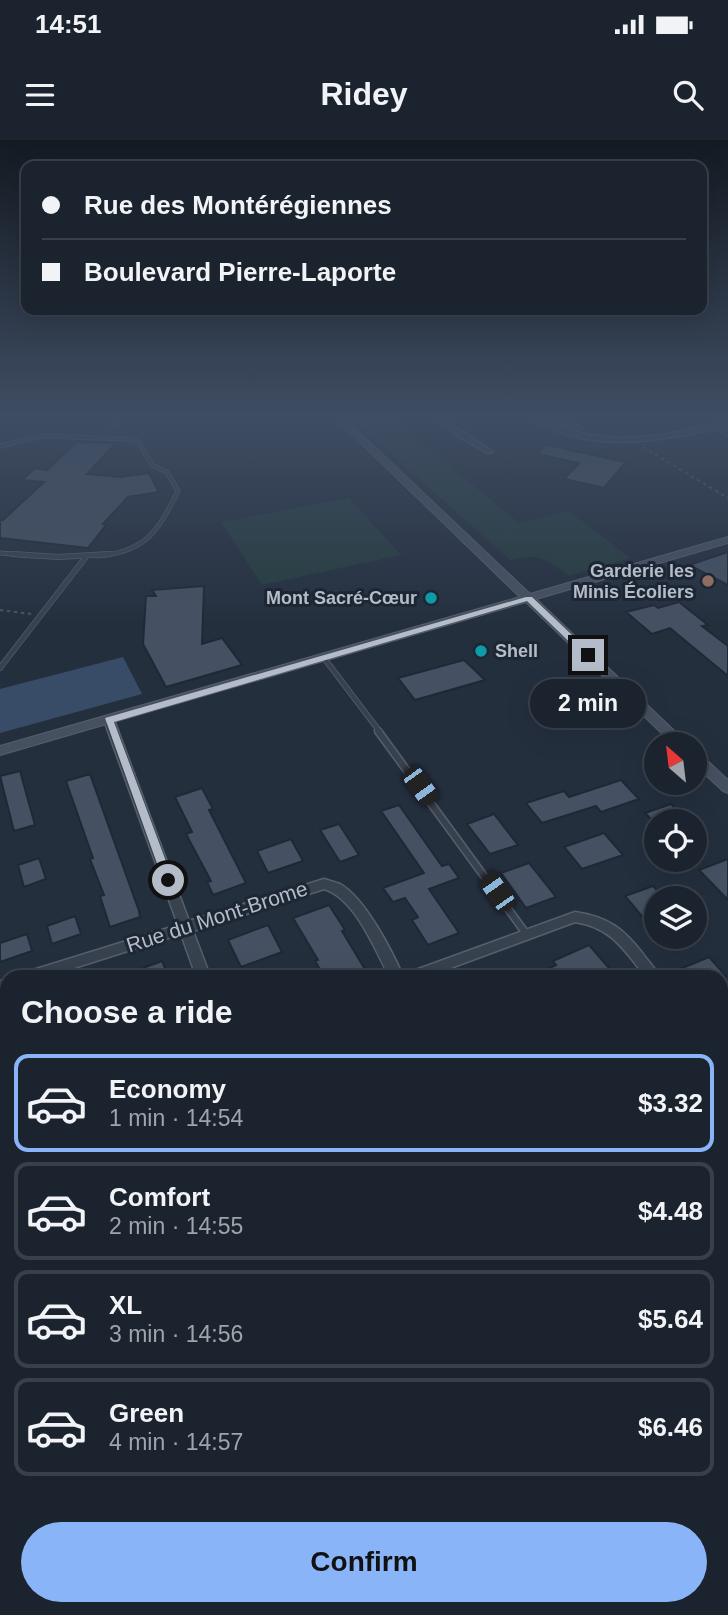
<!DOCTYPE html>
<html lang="en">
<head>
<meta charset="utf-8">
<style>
	body { margin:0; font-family:Helvetica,sans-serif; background:#242b36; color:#f1f3f6; height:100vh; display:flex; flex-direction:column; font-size:26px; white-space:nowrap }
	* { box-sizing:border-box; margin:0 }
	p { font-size:23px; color:#a0a4aa }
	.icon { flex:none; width:38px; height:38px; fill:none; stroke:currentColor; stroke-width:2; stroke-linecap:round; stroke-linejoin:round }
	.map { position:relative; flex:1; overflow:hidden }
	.drawer { position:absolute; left:0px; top:830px; width:728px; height:646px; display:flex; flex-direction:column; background:#1b232e; border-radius:21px 21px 0 0; box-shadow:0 7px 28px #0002,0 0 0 2px #39404a }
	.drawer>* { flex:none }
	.guide { position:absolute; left:21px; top:21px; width:686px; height:154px; border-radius:14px; box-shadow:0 7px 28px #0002,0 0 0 2px #39404a; display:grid; align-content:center; height:154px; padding:0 21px; background:#1b232e }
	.needle { width:46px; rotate:332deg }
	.controls { position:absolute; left:644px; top:592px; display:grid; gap:14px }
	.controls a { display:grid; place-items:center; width:63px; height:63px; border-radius:50%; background:#1b232e; box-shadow:0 7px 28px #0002,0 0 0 2px #39404a; font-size:35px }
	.end { position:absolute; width:32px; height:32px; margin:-16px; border:9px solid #b4bcc9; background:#111; box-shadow:0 0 0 4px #111 }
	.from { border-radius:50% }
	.bubble { position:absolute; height:49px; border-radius:24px; background:#1b232e; box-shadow:0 7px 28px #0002,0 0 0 2px #39404a; font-size:23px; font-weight:600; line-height:49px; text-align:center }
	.car { position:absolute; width:21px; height:42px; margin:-21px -10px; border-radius:9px; box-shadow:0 0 5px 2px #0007; background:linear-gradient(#222 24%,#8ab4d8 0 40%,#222 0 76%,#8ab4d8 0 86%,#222 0) }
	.guide b { display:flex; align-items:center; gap:24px; height:66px; font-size:26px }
	.guide b+b { border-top:2px solid #39404a }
	.guide i { width:18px; height:18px; background:#f1f3f6 }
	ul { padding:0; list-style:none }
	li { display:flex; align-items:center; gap:21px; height:98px; margin:0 14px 10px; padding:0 7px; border:4px solid #39404a; border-radius:14px }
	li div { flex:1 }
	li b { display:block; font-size:26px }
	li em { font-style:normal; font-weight:600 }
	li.on { border-color:#8ab4f8 }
	li>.icon { width:63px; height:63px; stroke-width:1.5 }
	h2 { padding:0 21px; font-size:32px; line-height:84px }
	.action { display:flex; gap:14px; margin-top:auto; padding:14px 21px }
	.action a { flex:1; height:80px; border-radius:42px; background:#8ab4f8; color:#111; font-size:28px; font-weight:600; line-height:80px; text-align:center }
	.status { display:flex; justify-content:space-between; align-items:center; height:49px; padding:0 35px; background:#1b232e; direction:ltr }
	.status svg { height:19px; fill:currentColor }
	header { display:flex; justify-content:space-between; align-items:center; height:91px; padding:0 21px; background:#1b232e; font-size:32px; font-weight:600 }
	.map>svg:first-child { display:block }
</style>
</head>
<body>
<div class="status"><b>14:51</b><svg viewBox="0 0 49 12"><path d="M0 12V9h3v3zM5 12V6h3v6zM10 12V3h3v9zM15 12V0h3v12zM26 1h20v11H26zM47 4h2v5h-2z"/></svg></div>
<header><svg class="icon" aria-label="menu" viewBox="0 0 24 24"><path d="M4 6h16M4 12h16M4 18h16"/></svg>Ridey<svg class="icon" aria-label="search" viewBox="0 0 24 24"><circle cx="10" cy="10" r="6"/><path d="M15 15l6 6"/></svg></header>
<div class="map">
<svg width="728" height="1475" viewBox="0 0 728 1475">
	<rect width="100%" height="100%" fill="#242f3e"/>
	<!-- green -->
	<path fill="#263c3f" d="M350,277H391L519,383L569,371L630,418L569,436C545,418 540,413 510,420Z
		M349,358L401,415L262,445L221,382Z
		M728,1123V1383L721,1371V1127Z"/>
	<!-- water -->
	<path fill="#394c67" d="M123,517L142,554L0,593V549Z"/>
	<!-- building -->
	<path fill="#455162" stroke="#1f2835" stroke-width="2" d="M77,302L116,303L87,334L120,337L149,333L159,352L128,357L103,384L106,385L88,408L0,398V380H3L44,342L22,340L35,328L47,330Z
		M547,305L626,322L604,348L564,339L579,323L537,314Z
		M728,412V445L689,425Z
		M204,446L202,504L222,498L242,525L166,547L143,504L146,456H156L152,450Z
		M679,462L708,485L702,486L728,506V536L670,488L652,494L626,472L654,465L658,468Z
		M464,520L485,540L415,560L398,538Z
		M20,631L35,685L14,691L0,636Z
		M90,634L139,771L140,777L110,787L100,756L104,755L90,719L93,718L66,641Z
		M621,640L639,659L601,672L596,666L542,683L526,663L564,651L569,657Z
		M202,648L213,669L209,670L246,743L213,755L207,742L211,741L186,694L192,692L175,657Z
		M671,664L687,681H653L645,673Z
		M399,665L442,726L449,724L459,738L429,749L459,793L428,805L412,780L418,777L405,758L393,762L383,748L424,733L381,671Z
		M494,674L518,705L490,714L467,684Z
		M339,684L359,715L340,722L320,690Z
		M604,693L623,715L582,729L564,707Z
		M291,699L303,721L268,733L257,711Z
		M39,718L46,739L24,747L18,725Z
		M728,719V760L699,730Z
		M529,723L556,757L526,768L501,733Z
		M653,746L664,758H656V793L625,756Z
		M329,765L345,790L342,791L369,836H324L315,821L318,820L293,778Z
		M75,776L81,794L52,804L47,786Z
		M268,785L282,812L241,827L228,800Z
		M27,794L32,811L0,822V803Z
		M589,805L609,828L591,836H532L556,825L553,821Z
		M709,817L726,836H686L680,829Z
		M162,821L168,836H124V835Z"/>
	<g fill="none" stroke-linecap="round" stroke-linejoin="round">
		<defs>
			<path id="lane-far2" d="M714,287L728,294
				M0,306L41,296L129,299L139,302L152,325L167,332L178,351C158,391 146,412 98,416
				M0,413L33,416"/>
			<path id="lane-far1" d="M13,414L58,417L110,414
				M324,518L380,592
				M0,528L85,418"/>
			<path id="lane" d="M378,591L527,795"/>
			<path id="street" d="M433,277H441L493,312L488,313L463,299Z
				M530,277C547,277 568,292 587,295C635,303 681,292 728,282V286C662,300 591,317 530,277Z
				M549,277H558L582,288L577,289Z
				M109,577L114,580L189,781L324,739C329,741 335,742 340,744C365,758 392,811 403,836H389C375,810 355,758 324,749L193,791L210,836H196L181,794L49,836H26L28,832L33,830L178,785L104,580Z
				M575,772C608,777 623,788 643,814C648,821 655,828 659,836H645C623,809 612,788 575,782L429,836H408L410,832Z
				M7,839V851L0,853V841Z
				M0,875L5,877L7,881V927L2,925L0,921Z
				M728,890V903L721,905V892Z
				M721,1454L728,1457V1475H715L712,1468H721Z
				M96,1468H118L119,1475H97Z
				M172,1468H204L201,1475H169Z"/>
			<path id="secondary" d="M334,277H343L530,454L728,397V403L536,459L688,604H673L526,462L0,615V606L520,457Z
				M695,613L700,614L728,640V653L723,651L695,625Z"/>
		</defs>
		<!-- lane-far2 casing -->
		<use href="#lane-far2" stroke="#565f6c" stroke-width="5"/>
		<!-- lane-far1 casing -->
		<use href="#lane-far1" stroke="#565f6c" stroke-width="6"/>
		<!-- lane casing -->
		<use href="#lane" stroke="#565f6c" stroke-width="9"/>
		<!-- street casing -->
		<use href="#street" stroke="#565f6c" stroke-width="3"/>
		<!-- secondary casing -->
		<use href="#secondary" stroke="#565f6c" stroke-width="2"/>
		<!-- path -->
		<path stroke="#44595c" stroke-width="2" stroke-dasharray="3.5 3.5" stroke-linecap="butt" d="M110,291L122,277
			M643,307L728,358
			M0,470L31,474"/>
		<!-- lane-far2 -->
		<use href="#lane-far2" stroke="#38414e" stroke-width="3.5"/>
		<!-- lane-far1 -->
		<use href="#lane-far1" stroke="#38414e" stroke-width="4.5"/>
		<!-- lane -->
		<use href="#lane" stroke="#38414e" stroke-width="6"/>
		<!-- street -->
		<use href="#street" fill="#38414e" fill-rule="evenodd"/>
		<!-- secondary -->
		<use href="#secondary" fill="#465061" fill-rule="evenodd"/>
	</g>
	<!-- sky -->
	<linearGradient id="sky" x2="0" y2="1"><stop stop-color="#141a22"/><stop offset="0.57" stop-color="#3f4d63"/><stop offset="1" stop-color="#3f4d63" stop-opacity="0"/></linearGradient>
	<rect width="728" height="484" fill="url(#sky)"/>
	<!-- route -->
	<path fill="#b4bcc9" d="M526,457H532L591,513V517H585L527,461L114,582L173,740L172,743H164L105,578Z"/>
	<!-- markers -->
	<circle fill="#8d6e63" stroke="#1d2633" stroke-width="2.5" cx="708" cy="441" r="7"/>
	<g fill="#0f9aa8" stroke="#1d2633" stroke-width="2.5">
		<circle cx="431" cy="458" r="7"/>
		<circle cx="481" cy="511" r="7"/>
	</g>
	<g text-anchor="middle" stroke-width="6" stroke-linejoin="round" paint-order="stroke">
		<!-- far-poi labels -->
		<g font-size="18" font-weight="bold" fill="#b4bcc9" stroke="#1d2633" text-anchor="end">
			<text x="694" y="437">Garderie les<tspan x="694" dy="21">Minis Écoliers</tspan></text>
			<text x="417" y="464">Mont Sacré-Cœur</text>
			<text x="495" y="517" text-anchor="start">Shell</text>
		</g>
		<!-- street labels -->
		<g font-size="21" fill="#b4bcc9" stroke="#1d2633">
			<text transform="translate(217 777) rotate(-18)" y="7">Rue du Mont-Brome</text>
		</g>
	</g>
</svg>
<div class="controls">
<a><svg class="needle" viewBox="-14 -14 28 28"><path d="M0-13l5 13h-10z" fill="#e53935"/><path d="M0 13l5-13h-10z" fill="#a0a4aa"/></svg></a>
<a><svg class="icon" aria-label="locate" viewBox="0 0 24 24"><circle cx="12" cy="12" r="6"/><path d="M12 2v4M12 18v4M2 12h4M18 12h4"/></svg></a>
<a><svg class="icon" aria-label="layers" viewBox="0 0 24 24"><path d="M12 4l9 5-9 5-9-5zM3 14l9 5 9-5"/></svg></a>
</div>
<i class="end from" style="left:168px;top:740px"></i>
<i class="end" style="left:588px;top:515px"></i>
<div class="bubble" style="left:530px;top:539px;width:116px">2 min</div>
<i class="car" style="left:420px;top:646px;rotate:144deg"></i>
<i class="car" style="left:497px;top:752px;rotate:325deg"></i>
<div class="guide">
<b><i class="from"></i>Rue des Montérégiennes</b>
<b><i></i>Boulevard Pierre-Laporte</b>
</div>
<section class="drawer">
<h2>Choose a ride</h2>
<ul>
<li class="on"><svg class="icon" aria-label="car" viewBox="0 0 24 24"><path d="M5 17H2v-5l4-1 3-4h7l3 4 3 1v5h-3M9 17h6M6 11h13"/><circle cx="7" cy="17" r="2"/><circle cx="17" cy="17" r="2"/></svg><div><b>Economy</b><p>1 min · 14:54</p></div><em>$3.32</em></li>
<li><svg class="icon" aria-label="car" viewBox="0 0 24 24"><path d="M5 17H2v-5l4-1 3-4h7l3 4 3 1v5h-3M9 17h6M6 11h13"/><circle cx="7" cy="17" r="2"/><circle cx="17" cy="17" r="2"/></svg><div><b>Comfort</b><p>2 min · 14:55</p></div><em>$4.48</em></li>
<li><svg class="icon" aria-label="car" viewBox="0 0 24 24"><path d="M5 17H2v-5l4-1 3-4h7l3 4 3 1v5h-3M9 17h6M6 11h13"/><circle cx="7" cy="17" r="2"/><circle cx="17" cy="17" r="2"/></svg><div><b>XL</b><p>3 min · 14:56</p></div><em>$5.64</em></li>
<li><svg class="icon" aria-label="car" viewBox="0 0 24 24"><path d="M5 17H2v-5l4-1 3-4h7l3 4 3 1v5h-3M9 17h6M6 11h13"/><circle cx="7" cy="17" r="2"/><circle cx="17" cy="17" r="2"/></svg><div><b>Green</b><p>4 min · 14:57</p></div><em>$6.46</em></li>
</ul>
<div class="action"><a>Confirm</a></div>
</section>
</div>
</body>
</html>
